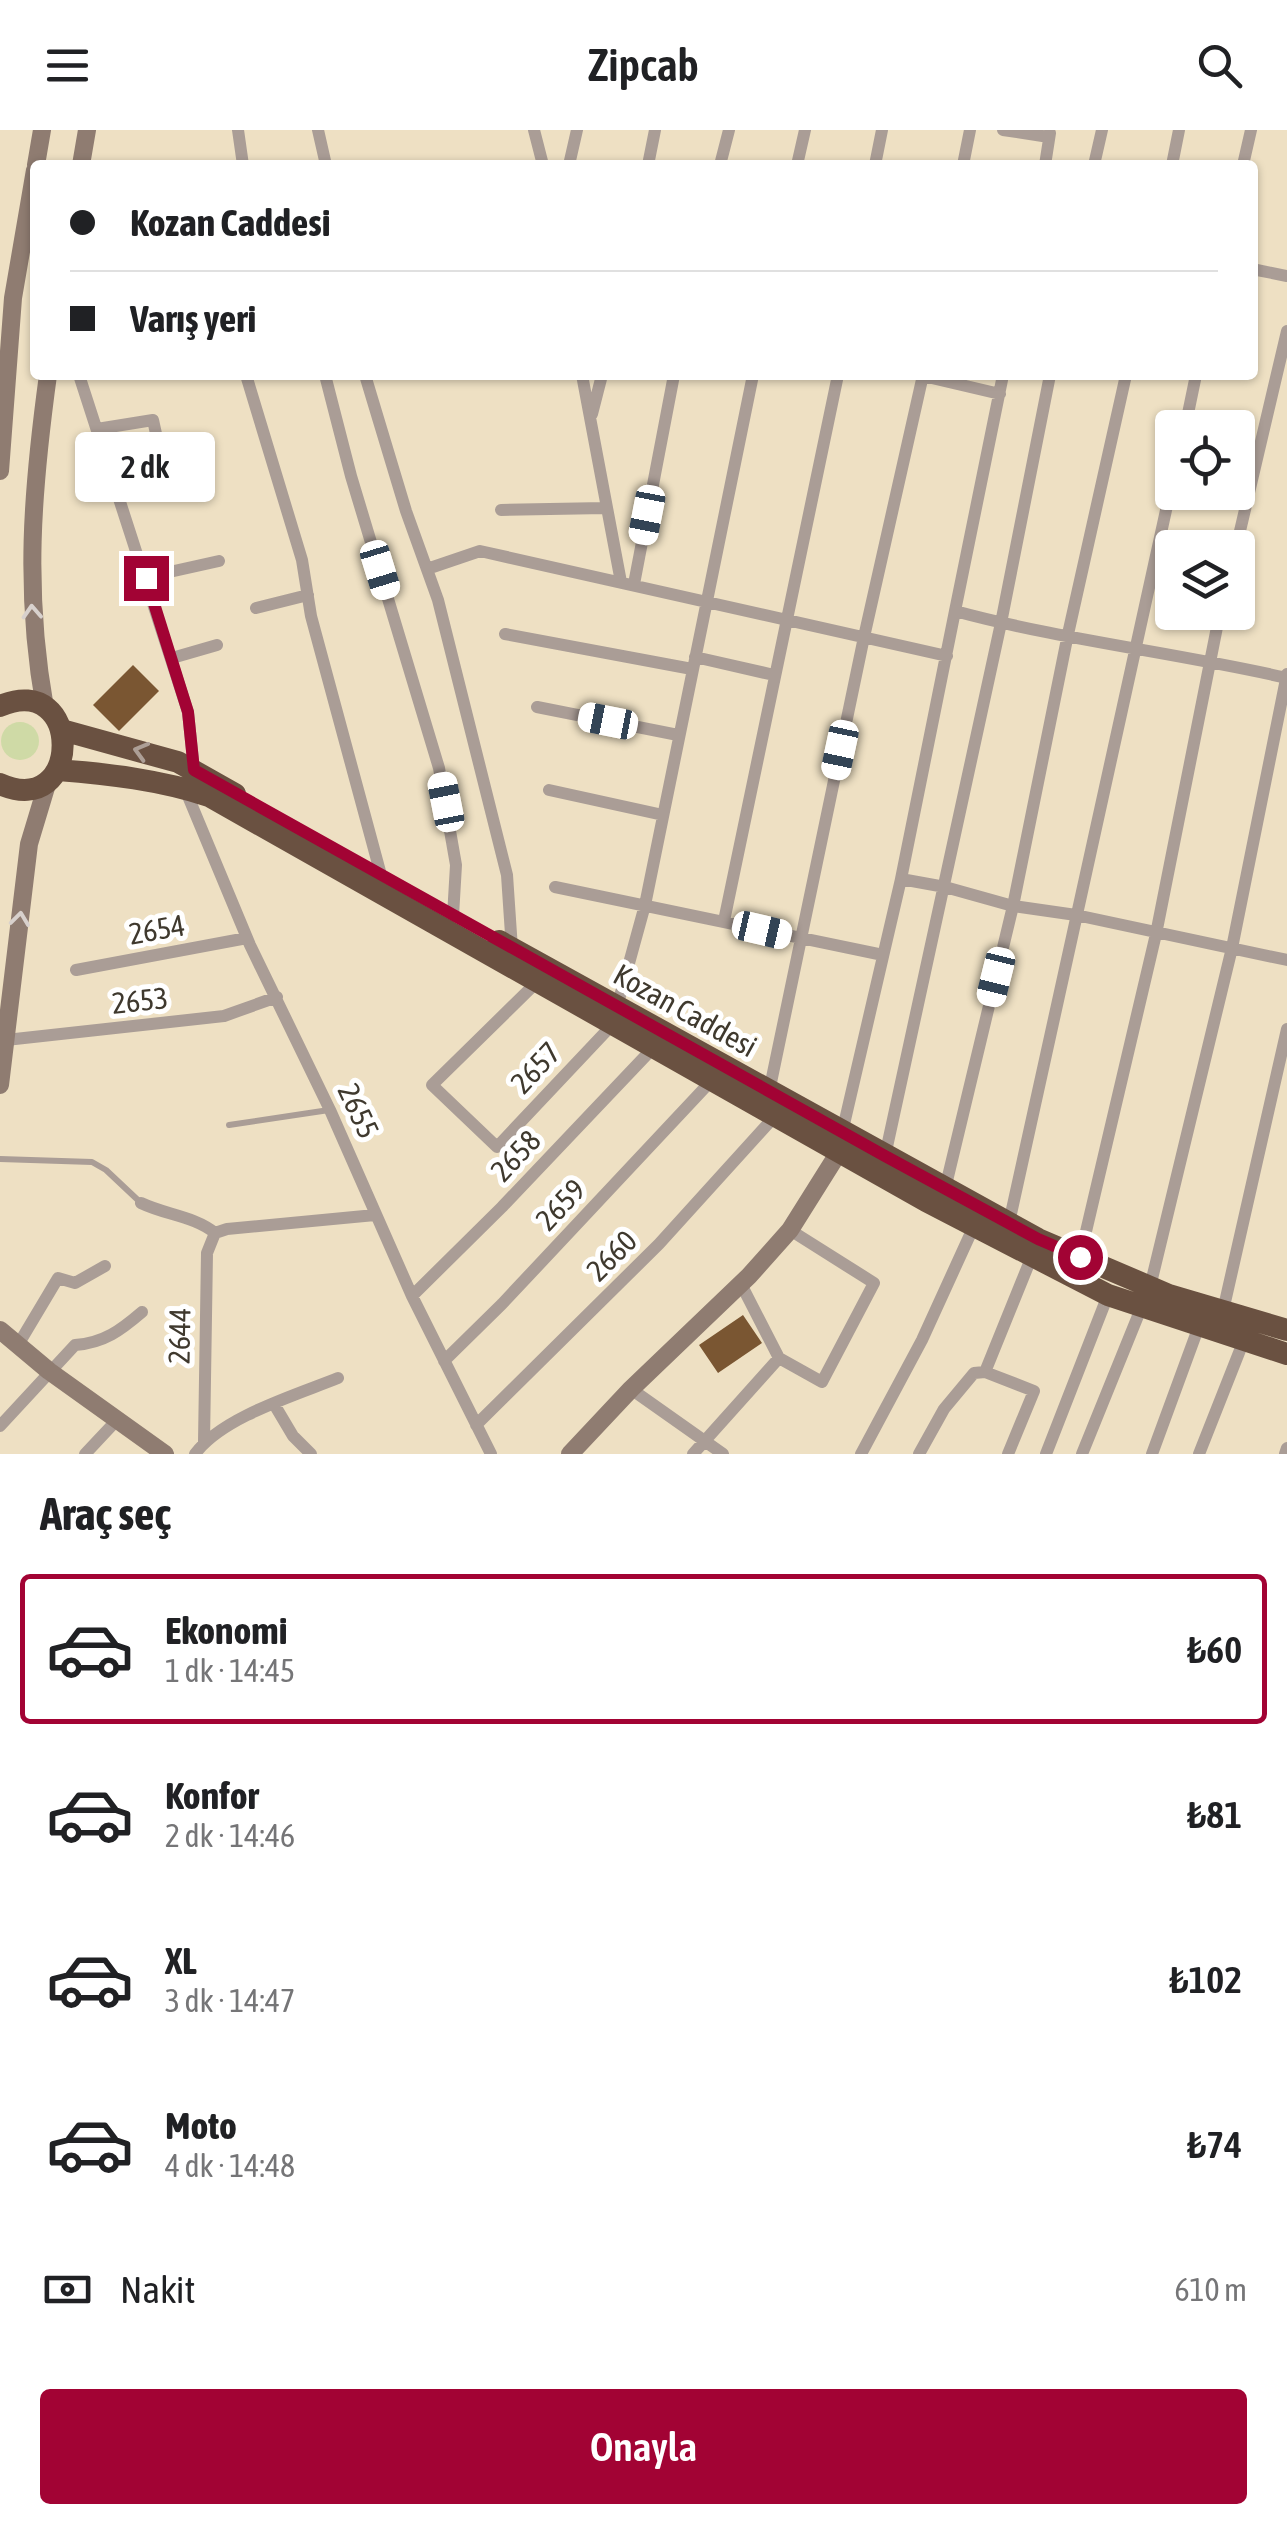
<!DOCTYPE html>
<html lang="tr">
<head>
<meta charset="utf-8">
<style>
	body { margin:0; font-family:"Asap Condensed",sans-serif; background:#f2f2f2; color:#202124; height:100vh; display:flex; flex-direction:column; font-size:38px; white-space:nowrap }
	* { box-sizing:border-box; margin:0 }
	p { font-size:32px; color:#757577 }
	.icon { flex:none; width:55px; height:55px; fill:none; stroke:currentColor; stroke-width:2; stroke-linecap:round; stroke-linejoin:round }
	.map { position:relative; height:1324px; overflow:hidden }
	.panel { display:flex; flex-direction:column; background:#fff; flex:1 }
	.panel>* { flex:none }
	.hud { position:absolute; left:30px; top:30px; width:1228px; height:220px; border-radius:10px; box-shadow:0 2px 8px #0004; display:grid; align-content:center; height:220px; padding:0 40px; background:#fff }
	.tools { position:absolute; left:1155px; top:280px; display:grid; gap:20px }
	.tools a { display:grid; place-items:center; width:100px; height:100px; border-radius:10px; background:#fff; box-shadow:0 2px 8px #0004; font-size:50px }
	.end { position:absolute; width:45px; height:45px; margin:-22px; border:12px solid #a20334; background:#fff; box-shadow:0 0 0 5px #fff }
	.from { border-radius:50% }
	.bubble { position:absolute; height:70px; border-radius:10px; background:#fff; box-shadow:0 2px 8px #0004; font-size:32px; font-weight:600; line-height:70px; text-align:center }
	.car { position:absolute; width:30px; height:60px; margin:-30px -15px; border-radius:12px; box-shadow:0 0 8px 2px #0007; background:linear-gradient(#fff 24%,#345 0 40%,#fff 0 76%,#345 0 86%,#fff 0) }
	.hud b { display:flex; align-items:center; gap:35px; height:95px; font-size:38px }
	.hud b+b { border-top:2px solid #e0e0e0 }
	.hud i { width:25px; height:25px; background:#202124 }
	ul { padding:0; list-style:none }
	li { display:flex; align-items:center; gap:30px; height:150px; margin:0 20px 15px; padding:0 20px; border:5px solid transparent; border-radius:10px }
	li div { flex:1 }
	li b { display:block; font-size:38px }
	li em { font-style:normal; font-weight:600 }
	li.active { border-color:#a20334 }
	li>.icon { width:90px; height:90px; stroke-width:1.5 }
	h2 { padding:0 40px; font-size:45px; line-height:120px }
	.pay { display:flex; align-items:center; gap:25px; height:110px; padding:0 40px; font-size:38px }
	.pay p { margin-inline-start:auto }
	.cta { display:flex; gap:20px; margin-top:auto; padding:20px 40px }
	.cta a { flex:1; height:115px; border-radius:10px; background:#a20334; color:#fff; font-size:40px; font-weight:600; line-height:115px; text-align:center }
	header { display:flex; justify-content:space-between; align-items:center; height:130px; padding:0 40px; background:#fff; font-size:45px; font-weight:600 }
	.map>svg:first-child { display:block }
</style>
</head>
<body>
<header><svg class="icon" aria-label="menu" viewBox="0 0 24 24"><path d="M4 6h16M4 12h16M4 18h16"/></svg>Zipcab<svg class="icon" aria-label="search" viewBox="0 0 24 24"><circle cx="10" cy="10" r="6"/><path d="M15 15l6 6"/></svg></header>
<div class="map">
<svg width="1287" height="1324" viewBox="0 0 1287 1324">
	<rect width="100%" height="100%" fill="#eee0c3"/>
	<!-- green -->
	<path fill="#cfdaa6" d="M1 611a19 19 0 1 1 38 0a19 19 0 1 1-38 0Z"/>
	<!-- building -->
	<path fill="#7a5632" d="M133,535L159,561L119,601L93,575Z
		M743,1185L762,1213L718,1243L699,1215Z"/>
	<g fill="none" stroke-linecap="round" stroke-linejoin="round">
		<!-- lane -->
		<path stroke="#aa9d96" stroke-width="6" d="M229,995L329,980
			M0,1029L92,1032L106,1040L140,1072"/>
		<!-- street -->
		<path stroke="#aa9d96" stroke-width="12" d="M238,0L243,35
			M318,0L326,35
			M534,0L543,35
			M1003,0L1049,7
			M569,35L577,0
			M648,35L655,0
			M720,35L729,0
			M797,35L805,0
			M875,35L882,0
			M963,35L970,0
			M1045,35L1050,3
			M1094,35L1102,0
			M1172,35L1179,0
			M1243,35L1251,0
			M1252,139L1287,146
			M79,245L188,582L194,640
			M246,245L302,430L311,486L381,745
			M325,245L351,346L439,638L456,735L453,786
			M365,245L406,381L438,470L507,745L512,819
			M582,245L621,452
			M919,245L1000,264
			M1003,245L955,481C1062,510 1177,523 1287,548
			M592,284L602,245
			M1185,298L1196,245
			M97,299L153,290L166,349
			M501,380L605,378
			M1236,418L1287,201
			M427,439L480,421L947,526
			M147,447L219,431
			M634,454L674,245
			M256,478L308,465
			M955,481L901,749L945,757L1013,776L1076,785L1287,830
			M505,504L692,539
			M695,527L774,545
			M172,528L217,515
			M537,577L678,605
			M185,659L250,815L330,980L412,1166L491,1324
			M549,660L663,685
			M555,757L883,825
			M724,791L838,245
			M76,840L247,808
			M538,851L432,955L497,1017L613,894
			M617,877L645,775L753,245
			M6,910L224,886L277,867
			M769,962L864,507L923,245
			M842,1003L901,749
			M885,1026L1001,493L1050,245
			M945,1059L1013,776L1068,504L1126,245
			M141,1073C166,1085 194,1086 215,1103
			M1009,1093L1172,353
			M215,1103L227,1099L375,1085
			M1080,1127L1156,804L1220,482
			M1150,1157L1232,818L1287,544
			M412,1166L502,1077L654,917
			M1223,1181L1287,899
			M18,1215L58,1148L75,1153L105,1136
			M779,1228L822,1252L874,1153L790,1100
			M444,1231L502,1174L713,949
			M985,1242L1032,1126
			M631,1259L723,1324
			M274,1274L293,1306L311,1324
			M476,1295L659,1114L775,986
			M0,1296L75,1215C104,1213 121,1200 142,1182
			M204,1312L207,1123L215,1103
			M85,1324L116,1291
			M195,1324C222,1287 296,1265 338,1248
			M693,1324L779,1228L741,1154
			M861,1324L922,1210L974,1096
			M919,1324L944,1279L974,1243L985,1242L1034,1261L1008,1324
			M1046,1324L1108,1165
			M1082,1324L1142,1176
			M1152,1324L1199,1196
			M1199,1324L1244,1210
			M1285,1324L1287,1318"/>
		<!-- secondary -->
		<path stroke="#8f7c71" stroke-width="18" d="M36,35L42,0
			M81,35L87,0
			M0,341L13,168L35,40
			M45,578C24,461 32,362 48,245
			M0,955L29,714L48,651
			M0,1200L49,1241L165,1324
			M570,1324L631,1259L749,1146L790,1100L839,1022"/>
		<!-- highway -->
		<path stroke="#6a5141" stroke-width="22" d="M0,576C84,540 83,691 0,654
			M62,600L178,632L235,664
			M58,640C109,644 160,650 209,666L926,1071L1108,1165L1287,1224
			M499,811L1038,1109L1169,1165L1287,1200"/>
	</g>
	<!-- one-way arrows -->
	<defs><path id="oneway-chevron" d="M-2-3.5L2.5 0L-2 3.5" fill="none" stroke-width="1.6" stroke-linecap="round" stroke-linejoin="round" transform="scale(2.5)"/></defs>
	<g stroke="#d8d1cd">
		<use href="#oneway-chevron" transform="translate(32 482) rotate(-93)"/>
		<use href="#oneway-chevron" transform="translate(20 789) rotate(-83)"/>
	</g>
	<use stroke="#ad9f96" href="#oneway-chevron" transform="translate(141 621) rotate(-164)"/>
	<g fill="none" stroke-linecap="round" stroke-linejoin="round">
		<!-- route -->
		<path stroke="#a20334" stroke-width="12" d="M146,448L188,582L194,640L885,1026L1038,1109L1080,1127"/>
	</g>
	<g text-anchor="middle" stroke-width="10" stroke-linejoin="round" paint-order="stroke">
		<!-- street labels -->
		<g font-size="30" fill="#3f392e" stroke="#fff">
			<text transform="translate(157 800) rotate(-10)" y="10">2654</text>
			<text transform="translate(140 871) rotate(-6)" y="10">2653</text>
			<text transform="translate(685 881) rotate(29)" y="10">Kozan Caddesi</text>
			<text transform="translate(536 938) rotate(-47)" y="10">2657</text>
			<text transform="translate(358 981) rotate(65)" y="10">2655</text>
			<text transform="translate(516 1026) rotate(-47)" y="10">2658</text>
			<text transform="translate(561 1075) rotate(-47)" y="10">2659</text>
			<text transform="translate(612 1126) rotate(-45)" y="10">2660</text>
			<text transform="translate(180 1206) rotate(-89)" y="10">2644</text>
		</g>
	</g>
</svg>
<div class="tools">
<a><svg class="icon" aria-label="locate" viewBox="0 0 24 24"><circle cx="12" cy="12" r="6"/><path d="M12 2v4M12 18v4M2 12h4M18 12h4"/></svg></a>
<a><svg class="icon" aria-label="layers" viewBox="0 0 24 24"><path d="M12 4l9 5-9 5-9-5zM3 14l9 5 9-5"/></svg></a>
</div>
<i class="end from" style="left:1080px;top:1127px"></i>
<i class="end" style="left:146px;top:448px"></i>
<div class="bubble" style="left:75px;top:302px;width:140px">2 dk</div>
<i class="car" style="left:647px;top:385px;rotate:191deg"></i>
<i class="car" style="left:380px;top:440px;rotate:163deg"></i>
<i class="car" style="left:608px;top:591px;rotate:281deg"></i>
<i class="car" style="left:840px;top:620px;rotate:192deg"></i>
<i class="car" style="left:446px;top:672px;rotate:349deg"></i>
<i class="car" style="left:762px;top:800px;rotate:103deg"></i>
<i class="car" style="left:996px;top:847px;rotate:194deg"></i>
<div class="hud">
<b><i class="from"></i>Kozan Caddesi</b>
<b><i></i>Varış yeri</b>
</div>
</div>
<section class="panel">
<h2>Araç seç</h2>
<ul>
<li class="active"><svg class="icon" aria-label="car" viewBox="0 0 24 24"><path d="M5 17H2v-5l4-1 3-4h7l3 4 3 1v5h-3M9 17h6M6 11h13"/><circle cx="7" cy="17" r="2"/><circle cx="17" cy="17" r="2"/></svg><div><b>Ekonomi</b><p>1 dk · 14:45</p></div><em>₺60</em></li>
<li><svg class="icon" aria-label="car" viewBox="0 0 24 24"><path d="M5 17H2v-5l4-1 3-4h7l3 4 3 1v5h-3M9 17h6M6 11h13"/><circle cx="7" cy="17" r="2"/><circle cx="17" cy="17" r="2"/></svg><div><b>Konfor</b><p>2 dk · 14:46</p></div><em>₺81</em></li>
<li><svg class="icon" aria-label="car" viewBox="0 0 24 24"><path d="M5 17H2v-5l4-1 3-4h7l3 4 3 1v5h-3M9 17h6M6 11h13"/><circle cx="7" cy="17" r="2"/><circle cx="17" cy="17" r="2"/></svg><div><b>XL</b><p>3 dk · 14:47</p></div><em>₺102</em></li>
<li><svg class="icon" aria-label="car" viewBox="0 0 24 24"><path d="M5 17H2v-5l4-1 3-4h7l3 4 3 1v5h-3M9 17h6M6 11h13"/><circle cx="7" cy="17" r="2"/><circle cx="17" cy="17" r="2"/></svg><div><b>Moto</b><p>4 dk · 14:48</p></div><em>₺74</em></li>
</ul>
<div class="pay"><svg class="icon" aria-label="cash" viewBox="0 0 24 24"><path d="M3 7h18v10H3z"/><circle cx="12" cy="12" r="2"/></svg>Nakit<p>610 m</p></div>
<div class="cta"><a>Onayla</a></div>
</section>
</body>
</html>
